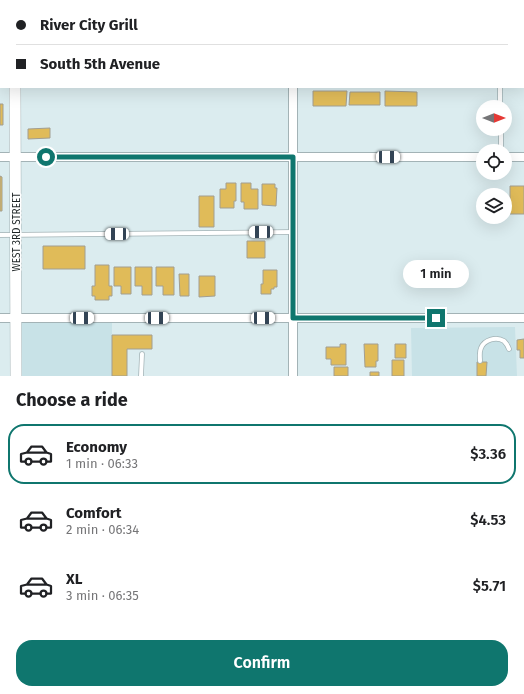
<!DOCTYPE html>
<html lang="en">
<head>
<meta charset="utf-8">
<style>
	body { margin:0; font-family:"Fira Sans",sans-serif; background:#f6f6f6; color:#202124; height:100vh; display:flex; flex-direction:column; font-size:15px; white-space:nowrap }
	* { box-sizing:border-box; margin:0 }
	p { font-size:13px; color:#757577 }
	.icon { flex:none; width:22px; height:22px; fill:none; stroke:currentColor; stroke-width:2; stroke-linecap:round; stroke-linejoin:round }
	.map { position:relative; height:376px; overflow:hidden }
	.sheet { display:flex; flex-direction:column; background:#fff; flex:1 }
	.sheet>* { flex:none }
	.top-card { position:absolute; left:0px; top:0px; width:524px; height:88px; box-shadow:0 4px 16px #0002; display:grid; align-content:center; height:88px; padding:0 16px; background:#fff }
	.needle { width:26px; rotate:90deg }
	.tools { position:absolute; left:476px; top:100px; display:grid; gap:8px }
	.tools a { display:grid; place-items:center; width:36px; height:36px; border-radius:50%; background:#fff; box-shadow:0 4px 16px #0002; font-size:20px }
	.end { position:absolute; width:18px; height:18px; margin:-9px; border:5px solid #0f766e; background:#fff; box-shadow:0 0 0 2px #fff }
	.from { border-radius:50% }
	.bubble { position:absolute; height:28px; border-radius:14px; background:#fff; box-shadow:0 4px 16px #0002; font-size:13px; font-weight:600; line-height:28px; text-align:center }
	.car { position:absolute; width:12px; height:24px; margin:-12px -6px; border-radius:5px; box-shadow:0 0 3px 1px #0007; background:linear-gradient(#fff 24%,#345 0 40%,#fff 0 76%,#345 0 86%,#fff 0) }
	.top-card b { display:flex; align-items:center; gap:14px; height:38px; font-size:15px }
	.top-card b+b { border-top:1px solid #e0e0e0 }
	.top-card i { width:10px; height:10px; background:#202124 }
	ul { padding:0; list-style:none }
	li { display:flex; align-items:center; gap:12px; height:60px; margin:0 8px 6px; padding:0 8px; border:2px solid transparent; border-radius:16px }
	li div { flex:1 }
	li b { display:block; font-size:15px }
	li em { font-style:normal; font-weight:600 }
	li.selected { border-color:#0f766e }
	li>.icon { width:36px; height:36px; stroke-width:1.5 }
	h2 { padding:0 16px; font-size:18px; line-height:48px }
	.primary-button { display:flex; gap:8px; margin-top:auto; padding:8px 16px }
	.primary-button a { flex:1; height:46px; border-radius:16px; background:#0f766e; color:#fff; font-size:16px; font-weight:600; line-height:46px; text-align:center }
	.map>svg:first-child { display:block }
</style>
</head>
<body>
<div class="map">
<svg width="524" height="376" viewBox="0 0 524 376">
	<rect width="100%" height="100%" fill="#dbecef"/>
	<!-- built -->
	<path fill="#c8e2e7" d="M112,317V376H16V318Z
		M515,327L517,376H412L411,328Z"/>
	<!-- building -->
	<path fill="#e0bb59" stroke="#a29e91" d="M313,91H347L346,106H313Z
		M385,91L417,92V106H385Z
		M350,92H380V105H349Z
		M0,104H3V125H0Z
		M50,128V138L28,139V129Z
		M0,176L2,177V211H0Z
		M226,183H236V201H234V208H220V189H226Z
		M241,183H251V189H258V209H244V202H241Z
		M262,184H275V188H277L276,206L262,205Z
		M510,186H524V214H510Z
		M199,196H214V227H199Z
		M247,241H265V258H247Z
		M43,246H85V269H43Z
		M95,265H109V286H112V296H109V300H95V296H92V286H95Z
		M114,267H131V294H121V286H114Z
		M135,267H152V295H142V286H135Z
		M156,267H174V295H163V286H156Z
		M263,270H277V287H274V289H271V294H261V284H263Z
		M179,274H189V296H180Z
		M199,276H215V296L199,297Z
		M112,335H152V349H127V376H112Z
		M524,339V358H520V350H517V340Z
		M340,344H346V365H331V359H326V347H340Z
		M364,344H378V361H376V367H365Z
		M395,344H406V358H395Z
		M392,360H404V376H392Z
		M477,362H487L486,376H477Z
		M334,367H348V376H334Z
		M370,372H379V376H370Z"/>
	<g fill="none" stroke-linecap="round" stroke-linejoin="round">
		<defs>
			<path id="service" d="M500,0V1
				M0,77H1
				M500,87V107
				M501,129V151
				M0,235L293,232
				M480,361C480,357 479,352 481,348C484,340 496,336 504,341C506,343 508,346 509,349
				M141,376L142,354"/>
			<path id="minor" d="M294,1V0
				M0,157H483
				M505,157H524
				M0,318H524
				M293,376V87"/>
			<path id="tertiary" d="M15,0V1
				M15,87L16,376"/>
		</defs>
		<!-- service casing -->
		<use href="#service" stroke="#a3b3b6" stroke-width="5.5"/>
		<!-- minor casing -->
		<use href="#minor" stroke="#a3b3b6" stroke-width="10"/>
		<!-- tertiary casing -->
		<use href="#tertiary" stroke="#a3b3b6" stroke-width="12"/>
		<!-- service -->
		<use href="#service" stroke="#fff" stroke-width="4"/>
		<!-- minor -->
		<use href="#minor" stroke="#fff" stroke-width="8"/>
		<!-- tertiary -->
		<use href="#tertiary" stroke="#fff" stroke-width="11"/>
	</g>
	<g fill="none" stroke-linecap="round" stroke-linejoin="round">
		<!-- route -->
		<path stroke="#0f766e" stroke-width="5" d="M46,157H293V318H436"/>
	</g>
	<g text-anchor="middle" stroke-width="3" stroke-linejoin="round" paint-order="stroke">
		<!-- street labels -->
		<g font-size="10" fill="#1c2324" stroke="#fff">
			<text transform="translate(16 232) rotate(-90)" y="4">WEST 3RD STREET</text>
		</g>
	</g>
</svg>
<div class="tools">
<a><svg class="needle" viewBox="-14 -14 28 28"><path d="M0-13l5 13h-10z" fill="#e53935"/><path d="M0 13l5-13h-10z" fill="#757577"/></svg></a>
<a><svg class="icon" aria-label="locate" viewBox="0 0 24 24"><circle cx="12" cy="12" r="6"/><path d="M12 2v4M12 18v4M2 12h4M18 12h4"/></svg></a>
<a><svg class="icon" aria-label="layers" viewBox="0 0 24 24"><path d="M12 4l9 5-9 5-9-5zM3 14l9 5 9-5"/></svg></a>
</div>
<i class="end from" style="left:46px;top:157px"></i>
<i class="end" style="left:436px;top:318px"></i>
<div class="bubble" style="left:403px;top:260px;width:66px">1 min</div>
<i class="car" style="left:388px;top:157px;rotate:90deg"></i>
<i class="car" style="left:261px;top:232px;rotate:269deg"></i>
<i class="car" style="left:117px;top:234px;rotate:269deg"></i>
<i class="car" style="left:82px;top:318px;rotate:90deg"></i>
<i class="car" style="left:157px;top:318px;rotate:90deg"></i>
<i class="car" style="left:263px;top:318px;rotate:90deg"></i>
<div class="top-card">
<b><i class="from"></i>River City Grill</b>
<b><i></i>South 5th Avenue</b>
</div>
</div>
<section class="sheet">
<h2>Choose a ride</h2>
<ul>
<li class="selected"><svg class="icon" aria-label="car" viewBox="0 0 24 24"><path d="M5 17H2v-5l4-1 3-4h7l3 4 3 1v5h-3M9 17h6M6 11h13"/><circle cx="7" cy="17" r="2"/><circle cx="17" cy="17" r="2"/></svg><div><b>Economy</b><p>1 min · 06:33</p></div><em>$3.36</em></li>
<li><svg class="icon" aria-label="car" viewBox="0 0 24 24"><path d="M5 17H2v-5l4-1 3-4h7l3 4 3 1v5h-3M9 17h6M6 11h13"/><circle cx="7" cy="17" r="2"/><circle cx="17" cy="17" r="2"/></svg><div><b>Comfort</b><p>2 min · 06:34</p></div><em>$4.53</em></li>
<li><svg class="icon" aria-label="car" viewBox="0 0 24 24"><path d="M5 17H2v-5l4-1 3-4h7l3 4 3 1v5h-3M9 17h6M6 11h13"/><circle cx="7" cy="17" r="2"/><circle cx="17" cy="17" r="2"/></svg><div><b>XL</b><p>3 min · 06:35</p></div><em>$5.71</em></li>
</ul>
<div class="primary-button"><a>Confirm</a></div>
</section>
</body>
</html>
